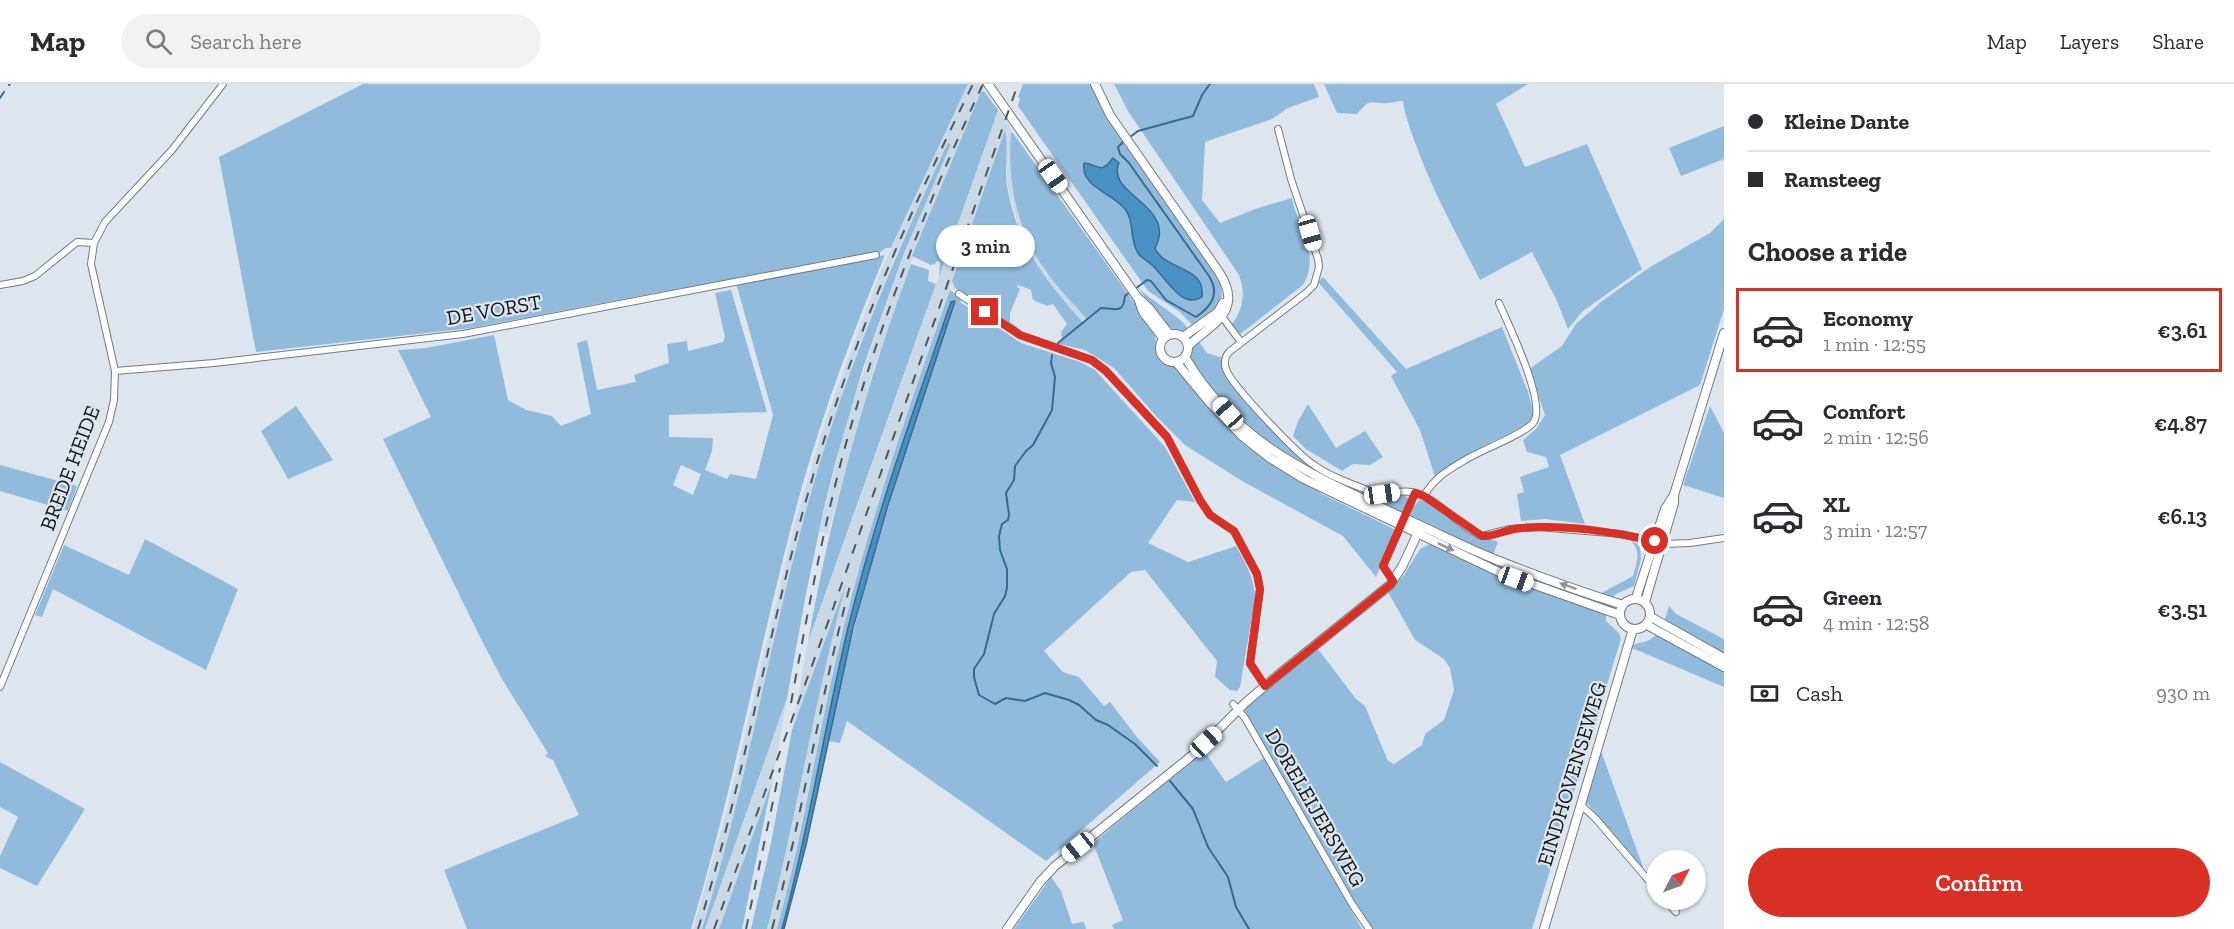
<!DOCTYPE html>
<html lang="en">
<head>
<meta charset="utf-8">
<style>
	body { margin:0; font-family:"Zilla Slab",serif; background:#f2f2f3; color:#2b2b33; height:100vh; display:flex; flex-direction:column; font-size:22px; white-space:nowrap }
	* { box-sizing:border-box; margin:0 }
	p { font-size:20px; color:#7c7c81 }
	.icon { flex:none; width:33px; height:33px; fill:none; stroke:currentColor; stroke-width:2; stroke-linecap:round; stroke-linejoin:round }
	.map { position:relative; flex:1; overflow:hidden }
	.panel { display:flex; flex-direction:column; background:#fff; width:510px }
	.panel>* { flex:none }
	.guide { display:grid; align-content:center; height:132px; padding:0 24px; background:#fff }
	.needle { width:39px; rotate:49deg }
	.tools { position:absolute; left:1646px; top:766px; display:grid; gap:12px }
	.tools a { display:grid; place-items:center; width:60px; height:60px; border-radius:50%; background:#fff; box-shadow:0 2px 4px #0004; font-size:30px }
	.end { position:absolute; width:27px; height:27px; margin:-14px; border:8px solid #d93025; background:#fff; box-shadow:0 0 0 3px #fff }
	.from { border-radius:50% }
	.bubble { position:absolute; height:42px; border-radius:21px; background:#fff; box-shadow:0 2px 4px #0004; font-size:20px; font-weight:600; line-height:42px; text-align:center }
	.car { position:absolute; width:18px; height:36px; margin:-18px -9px; border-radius:8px; box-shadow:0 0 4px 2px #0007; background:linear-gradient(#fff 24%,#345 0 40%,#fff 0 76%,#345 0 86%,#fff 0) }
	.guide b { display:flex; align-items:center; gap:21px; height:57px; font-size:22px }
	.guide b+b { border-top:2px solid #e1e1e2 }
	.guide i { width:15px; height:15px; background:#2b2b33 }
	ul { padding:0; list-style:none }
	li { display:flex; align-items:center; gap:18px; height:84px; margin:0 12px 9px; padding:0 12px; border:3px solid transparent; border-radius:0px }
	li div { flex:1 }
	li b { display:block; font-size:22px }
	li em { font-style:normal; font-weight:600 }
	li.on { border-color:#d93025 }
	li>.icon { width:54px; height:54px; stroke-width:1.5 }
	h2 { padding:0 24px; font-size:27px; line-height:72px }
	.pay { display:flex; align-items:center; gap:15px; height:66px; padding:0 24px; font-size:22px }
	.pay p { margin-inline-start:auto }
	.primary-button { display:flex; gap:12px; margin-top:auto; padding:12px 24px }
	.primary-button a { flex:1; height:69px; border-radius:36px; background:#d93025; color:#fff; font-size:24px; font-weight:600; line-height:69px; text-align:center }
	header { display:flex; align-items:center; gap:36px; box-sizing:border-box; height:84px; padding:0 30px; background:#fff; border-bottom:2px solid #e1e1e2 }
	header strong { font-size:28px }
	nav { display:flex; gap:33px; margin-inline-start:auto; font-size:21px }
	.search { width:420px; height:54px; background:#f2f2f3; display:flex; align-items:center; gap:15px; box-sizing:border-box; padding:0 21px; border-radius:33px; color:#7c7c81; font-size:22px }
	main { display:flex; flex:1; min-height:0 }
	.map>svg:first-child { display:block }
</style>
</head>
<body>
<header>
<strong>Map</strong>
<div class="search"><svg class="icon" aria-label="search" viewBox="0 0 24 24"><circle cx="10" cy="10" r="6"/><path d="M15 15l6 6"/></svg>Search here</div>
<nav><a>Map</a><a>Layers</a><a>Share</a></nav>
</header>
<main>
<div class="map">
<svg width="1724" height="845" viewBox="0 0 1724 845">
	<rect width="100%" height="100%" fill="#dde6ee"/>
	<!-- built -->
	<path fill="#c9d9e5" d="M968,0H980L983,4L912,172L913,173L873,287L828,450L820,448V444L847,336L904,169L951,60L949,59L894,175L860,260L833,338L812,407L790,489L737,720L716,799L702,845H693L729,718L796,435L826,335L878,194Z
		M998,26L1012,45V100L1019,135L1025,151L1043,185L1087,236L1083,239L1050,202L1039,187L1021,152L1007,100L1005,47L949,205L950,206L922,288L866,463L834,584L786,812L777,845H767L785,769L824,582L843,510L792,646L808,558L855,429Z
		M787,614L772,698L719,845H705Z"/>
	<!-- green -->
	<path fill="#91bbdd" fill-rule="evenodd" d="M363,0H968L891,164H886L879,169L644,211L471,244L256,268L219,73Z
		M1023,0H1091L1119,52L1217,189C1229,220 1218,225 1193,242L1180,228L1148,207L1018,22L1020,14L1018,13ZM1113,74L1119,79C1119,80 1116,87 1116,88C1116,99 1149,126 1158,135L1155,164L1158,171L1200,198L1203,206L1202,213L1163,194L1155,184L1146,177L1132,136L1125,125L1114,114L1095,104L1092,81L1104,84Z
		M1114,0H1314L1319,13L1288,24L1272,35L1205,58L1202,116L1220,139L1258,124L1292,114C1298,145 1321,171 1303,201L1239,251L1231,241C1243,226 1246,210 1239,191L1128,27Z
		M1324,0H1528L1496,20L1525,83L1587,60L1642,185L1583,227L1568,245L1557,217L1532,168L1480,196C1457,151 1433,108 1416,61C1411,47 1405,32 1403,17C1397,17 1389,20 1382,19C1365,18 1369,17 1357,30L1337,29Z
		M984,7L995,22L994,24L996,22L998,26L939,193L940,178L937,177L935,180L931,181L912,172L981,8Z
		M1724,42V75L1681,92L1669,64Z
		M1005,46C1009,59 1004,85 1007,102C1018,163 1043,193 1083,239L1087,236C1074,219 1057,204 1045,186C1017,147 1007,97 1011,49H1013L1153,245C1159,257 1151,267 1161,278L1177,284L1291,390L1322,410L1396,446L1376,493L1343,452L1242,397L1185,361L1156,332L1114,284L1085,266L1059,260L1062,256L1061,248L1067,240L1053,220L1047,222L1033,216L1031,206L1018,201L1017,203L1020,205L1010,229V238L1021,246L1018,249L955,204L952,197Z
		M948,59L951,60L904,169L863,284L836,376L824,424L806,510L787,614L705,845H702C747,702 770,553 811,409C846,286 894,173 948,59Z
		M1724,135V225L1700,301L1560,371L1585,440L1545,435L1521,437L1517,410L1524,408L1520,393L1549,383L1546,373L1527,368L1523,356L1536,345L1545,331L1530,286L1532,283L1562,262L1576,240L1602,217L1650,183L1710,149Z
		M885,171C853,248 824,325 801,406C761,551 735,700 691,845H467L444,786L579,731L553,676L545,672L548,669L502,595L481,555L383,355L431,333L398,266L426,264L494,251L508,316L526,326L552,332L561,342L591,330L577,259L587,256L597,306L636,298L634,291L669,279L667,260L687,257L688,267L723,258L725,253L715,209L731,206L767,328L669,331V353L713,354L712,367L705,386L727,395L730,390L756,395L773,331L736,199ZM681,381L701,390L693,411L673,401Z
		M911,180L929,186L928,197L936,200L808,558C830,432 865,303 911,180Z
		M1323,193L1406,285L1502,243L1528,308L1534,331C1523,350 1505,351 1487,360C1469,369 1451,380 1435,393L1420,346L1391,292L1397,288L1318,198Z
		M1138,203C1153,219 1175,228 1189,245C1168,257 1148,217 1138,203Z
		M950,206L962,214L960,218L1021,259L1080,278L1095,286L1165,363L1195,418L1177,416L1148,459L1188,478L1236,462C1246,480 1255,495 1255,515L1240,603L1237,607L1230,606L1215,593L1217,577L1145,486L1131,488L1044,567L1063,588L1079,593L1104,622L1110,618L1136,652L1160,678L1046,777L847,637L840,659L828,657C859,507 906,363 954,218L952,217L928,281L839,584L791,813L782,845H777C805,744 819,640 845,539C873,426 912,315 950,206Z
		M1197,255L1207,269L1223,274V286L1231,298L1292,366L1367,409L1383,413L1405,411L1409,415L1405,431L1328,396L1268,362L1222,319L1190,278L1192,262Z
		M1308,320L1336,364L1365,347L1383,373L1370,381L1353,380L1342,387L1306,365L1293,352L1298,337Z
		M296,322L333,376L288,395L261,347Z
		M1710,322L1724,349V414L1683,401Z
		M0,381L77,402L68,427L0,407Z
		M1420,416H1425L1472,449L1498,458L1493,471L1409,433L1414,422Z
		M145,455L238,505L206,586L53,505L42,533L35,531L64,461L129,491Z
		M1629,455L1640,462L1641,475L1634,502L1616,510L1612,515L1598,511L1633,492C1637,478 1642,466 1629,455Z
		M1430,460L1606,529V537L1619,549L1621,555L1532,845H1371L1245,627L1248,620L1318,565L1356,615L1365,622L1388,677L1394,680L1422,661L1425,650L1444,636L1454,606L1450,584L1444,575L1415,556L1388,508L1404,491L1420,465Z
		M846,500C815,614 797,731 767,845H751L771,759L792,646Z
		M1669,522L1676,530L1724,555V572L1664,538Z
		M1656,550L1724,585V603L1632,564L1633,561C1642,557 1650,559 1656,550Z
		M1204,667L1226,698L1264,674L1362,845H1114L1112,841L1123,836L1093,759Z
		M1601,667L1644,786L1586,718Z
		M0,678L85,725L37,802L0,784V772L18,733L0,723Z
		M772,698L742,845H719Z
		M1051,793L1061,807L1072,840L1084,838L1086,845H1014Z"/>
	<!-- water -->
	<path fill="#4891c4" stroke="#376b90" stroke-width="1.5" d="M1113,74L1119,79C1105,111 1178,121 1155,164C1164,187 1206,181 1202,213C1183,226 1166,195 1155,184C1150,178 1142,175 1138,169C1129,155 1135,138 1125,125C1113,109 1080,103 1084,79C1100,81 1100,91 1113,74Z
		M955,217L888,421L853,544L806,761L784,845H782C809,746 824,644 848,544C875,433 915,323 951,218Z"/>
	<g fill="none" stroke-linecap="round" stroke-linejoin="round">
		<!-- stream -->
		<path stroke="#376b90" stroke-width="2" d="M9,1L10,0
			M0,14L4,8
			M1130,53L1138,47L1193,32L1202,11L1210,0
			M1125,56L1118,63L1120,70L1129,79L1209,192C1220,210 1212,222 1196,233L1166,216L1151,197L1147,196L1135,205
			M1058,259L1101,224C1116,224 1123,231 1125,212L1130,208
			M1052,271L1051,279L1055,293L1052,326L1033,361L1026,367L1015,382L1014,396L1006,409L1009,431L1008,436L1002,440L999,452L1000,466L1007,485V504L1005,512L994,530L984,570L974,585V593L979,611L995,620L1006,614L1025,617L1045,609L1069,616L1079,621L1096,636L1108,641L1135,660L1157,682
			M1170,697L1193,725L1208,763L1228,793L1236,823L1249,845"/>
		<defs>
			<path id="street" d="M1278,45L1291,95L1318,175L1319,183L1314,201L1306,209L1229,268C1225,272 1224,279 1226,285C1231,301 1298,371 1314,381C1331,393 1354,401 1373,408C1390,411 1408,403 1424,412C1445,422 1460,443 1482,452L1510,445L1538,443L1621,450L1664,460L1690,459L1724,454
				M0,201L23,197L35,192L77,158L94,159
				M959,210L1020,251L1091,276L1106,287L1167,353L1200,416L1210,431L1234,447L1257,490L1260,505L1250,580L1265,602
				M1220,230L1241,258
				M115,287L214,279L463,250L876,171
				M1424,412C1434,394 1448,386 1465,376C1481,366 1523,351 1533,339C1548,321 1508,240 1499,219
				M1393,497L1383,482L1415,409
				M0,603L109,338L114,316L115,287L91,180L94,159L105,138L172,66L223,0
				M1233,620L1245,634L1352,820L1369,845
				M1582,722L1596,735L1656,805
				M1665,816L1676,828"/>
			<path id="secondary" d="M988,0L1137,213L1149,224L1169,250
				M1095,0L1110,31L1219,188C1244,227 1214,238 1188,262
				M1139,217L1143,228L1163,254
				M1160 264a14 14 0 1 1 28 0a14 14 0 1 1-28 0Z
				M1183,253L1218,228L1223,219
				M1185,273C1238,363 1317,393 1406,435C1438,449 1470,466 1502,478C1542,494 1582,508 1623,521
				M1176,278L1210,319L1242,352L1270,374L1304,395L1501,489L1620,531
				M1636,514L1665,425L1674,411
				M1620 530a15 15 0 1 1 30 0a15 15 0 1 1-30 0Z
				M1645,518L1674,419V411L1724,249
				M1651,533L1724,574
				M1647,541L1724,583
				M1007,845L1040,798L1055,782L1195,669L1245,619L1278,591L1390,501L1403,481L1421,442
				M1544,845L1633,545"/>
		</defs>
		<!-- street casing -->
		<use href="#street" stroke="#737b81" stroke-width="8"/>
		<!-- secondary casing -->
		<use href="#secondary" stroke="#737b81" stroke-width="10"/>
		<!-- street -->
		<use href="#street" stroke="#fff" stroke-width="6"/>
		<!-- secondary -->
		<use href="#secondary" stroke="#fff" stroke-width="8"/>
		<!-- rail -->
		<path stroke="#52575b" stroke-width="2" stroke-dasharray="10 10" stroke-linecap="butt" d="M791,619C806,537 821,455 842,374C877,245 926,121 983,0
			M698,845C743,701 767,551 809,406C849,265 908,131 973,0
			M714,845L830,533L1018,0
			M746,845L780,684
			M772,845C803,730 820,613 851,498"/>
	</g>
	<!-- one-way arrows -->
	<defs><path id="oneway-solid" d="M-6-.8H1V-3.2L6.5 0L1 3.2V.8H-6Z" transform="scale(1.5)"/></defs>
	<g fill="#939596">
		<use href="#oneway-solid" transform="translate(1446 463) rotate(25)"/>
		<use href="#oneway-solid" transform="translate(1568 502) rotate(-160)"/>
	</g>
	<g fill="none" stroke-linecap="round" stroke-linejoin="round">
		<!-- route -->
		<path stroke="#d93025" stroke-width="8" d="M985,228L1020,251L1092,276L1106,287L1167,353L1200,416L1210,431L1234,447L1257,490L1260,505L1250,579L1265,602L1390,501L1393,497L1383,482L1415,409L1424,412L1482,452C1495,453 1509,444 1522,444C1566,440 1612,448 1655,457"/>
	</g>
	<g text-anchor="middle" stroke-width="4.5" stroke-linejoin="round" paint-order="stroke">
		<!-- street labels -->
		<g font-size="21" fill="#101315" stroke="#dde6ee">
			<text transform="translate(494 226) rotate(-10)" y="7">DE VORST</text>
			<text transform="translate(70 384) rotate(-69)" y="7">BREDE HEIDE</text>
			<text transform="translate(1572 690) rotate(-73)" y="7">EINDHOVENSEWEG</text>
			<text transform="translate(1315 724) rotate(60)" y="7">DORELEIJERSWEG</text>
		</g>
	</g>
</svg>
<div class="tools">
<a><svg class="needle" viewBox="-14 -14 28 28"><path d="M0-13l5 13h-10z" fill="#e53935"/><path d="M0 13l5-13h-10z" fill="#7c7c81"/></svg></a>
</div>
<i class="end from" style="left:1655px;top:457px"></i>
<i class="end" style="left:985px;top:228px"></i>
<div class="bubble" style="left:936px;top:141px;width:99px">3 min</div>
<i class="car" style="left:1053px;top:92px;rotate:145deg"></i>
<i class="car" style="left:1310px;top:149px;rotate:164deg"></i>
<i class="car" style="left:1228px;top:329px;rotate:318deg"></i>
<i class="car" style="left:1382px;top:410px;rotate:82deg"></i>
<i class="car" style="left:1516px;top:495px;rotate:110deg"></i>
<i class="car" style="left:1206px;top:658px;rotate:47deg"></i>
<i class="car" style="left:1078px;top:763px;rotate:231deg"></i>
</div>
<section class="panel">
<div class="guide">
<b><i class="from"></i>Kleine Dante</b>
<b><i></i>Ramsteeg</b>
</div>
<h2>Choose a ride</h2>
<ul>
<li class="on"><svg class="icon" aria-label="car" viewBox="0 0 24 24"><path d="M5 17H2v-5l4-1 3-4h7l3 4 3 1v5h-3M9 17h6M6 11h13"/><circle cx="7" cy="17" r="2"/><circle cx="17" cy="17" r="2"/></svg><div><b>Economy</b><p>1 min · 12:55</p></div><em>€3.61</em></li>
<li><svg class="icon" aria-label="car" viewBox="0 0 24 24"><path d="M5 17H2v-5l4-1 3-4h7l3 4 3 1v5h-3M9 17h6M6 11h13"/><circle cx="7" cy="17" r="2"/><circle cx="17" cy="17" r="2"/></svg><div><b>Comfort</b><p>2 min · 12:56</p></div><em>€4.87</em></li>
<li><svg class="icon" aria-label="car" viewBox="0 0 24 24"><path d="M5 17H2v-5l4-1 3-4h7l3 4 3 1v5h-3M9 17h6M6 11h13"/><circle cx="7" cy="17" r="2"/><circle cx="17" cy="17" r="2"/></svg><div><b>XL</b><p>3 min · 12:57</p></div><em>€6.13</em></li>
<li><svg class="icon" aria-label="car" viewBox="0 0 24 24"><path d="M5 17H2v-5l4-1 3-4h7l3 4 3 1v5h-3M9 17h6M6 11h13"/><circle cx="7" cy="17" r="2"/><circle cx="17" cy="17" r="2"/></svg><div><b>Green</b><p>4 min · 12:58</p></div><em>€3.51</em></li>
</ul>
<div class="pay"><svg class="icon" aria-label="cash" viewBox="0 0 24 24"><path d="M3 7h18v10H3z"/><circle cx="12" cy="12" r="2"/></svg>Cash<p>930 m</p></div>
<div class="primary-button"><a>Confirm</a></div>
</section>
</main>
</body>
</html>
